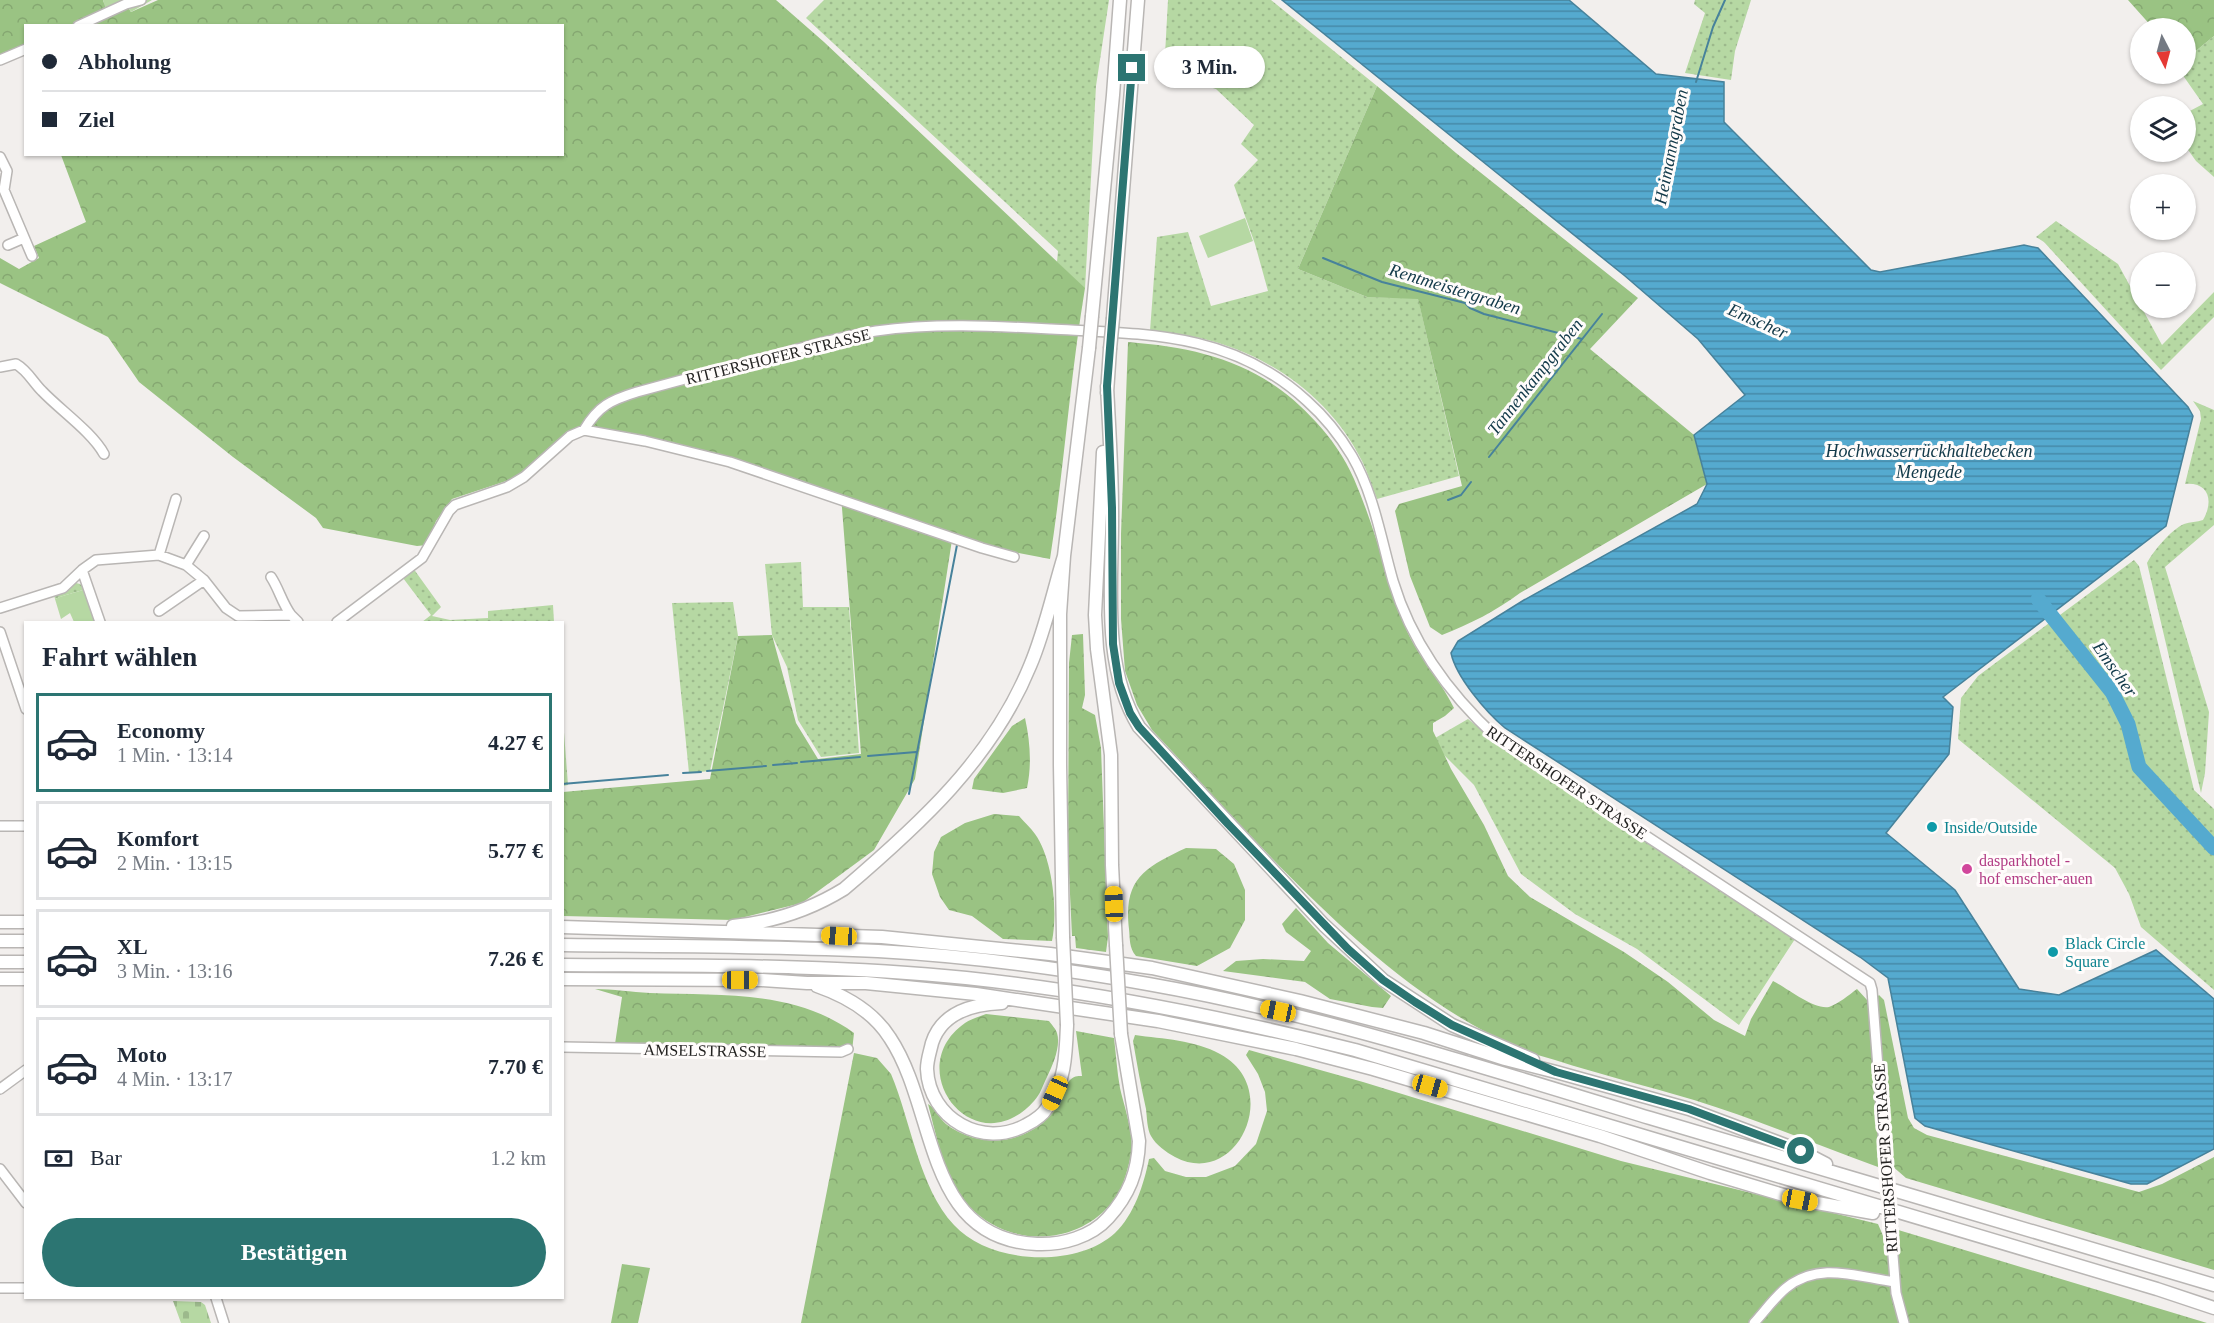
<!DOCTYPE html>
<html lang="de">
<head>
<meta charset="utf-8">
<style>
	body { margin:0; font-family:"Times New Roman",serif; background:#f2f2f3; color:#1f2937; height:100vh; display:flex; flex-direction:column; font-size:22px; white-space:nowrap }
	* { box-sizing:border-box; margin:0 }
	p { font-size:20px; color:#747a83 }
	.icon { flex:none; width:33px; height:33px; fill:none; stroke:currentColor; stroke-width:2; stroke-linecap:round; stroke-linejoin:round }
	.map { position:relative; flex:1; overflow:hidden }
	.side { position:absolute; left:24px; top:621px; width:540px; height:678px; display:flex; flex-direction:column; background:#fff; border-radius:0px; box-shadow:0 2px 4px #0004 }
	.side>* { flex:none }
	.banner { position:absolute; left:24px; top:24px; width:540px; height:132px; border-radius:0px; box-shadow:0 2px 4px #0004; display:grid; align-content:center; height:132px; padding:0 18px; background:#fff }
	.needle { width:39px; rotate:174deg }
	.tools { position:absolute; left:2130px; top:18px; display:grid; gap:12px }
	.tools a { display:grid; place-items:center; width:66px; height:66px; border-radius:50%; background:#fff; box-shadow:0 2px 4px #0004; font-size:30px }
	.end { position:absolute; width:27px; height:27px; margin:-14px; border:8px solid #2c7572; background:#fff; box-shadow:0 0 0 3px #fff }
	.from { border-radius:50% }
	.bubble { position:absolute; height:42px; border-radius:21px; background:#fff; box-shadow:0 2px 4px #0004; font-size:20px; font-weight:700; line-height:42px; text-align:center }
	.car { position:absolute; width:18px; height:36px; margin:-18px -9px; border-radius:8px; box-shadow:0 0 4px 2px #0007; background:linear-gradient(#f5c518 24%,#345 0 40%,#f5c518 0 76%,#345 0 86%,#f5c518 0) }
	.banner b { display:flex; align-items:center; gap:21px; height:57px; font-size:22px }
	.banner b+b { border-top:2px solid #e0e1e3 }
	.banner i { width:15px; height:15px; background:#1f2937 }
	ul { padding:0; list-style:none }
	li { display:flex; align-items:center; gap:18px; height:99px; margin:0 12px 9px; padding:0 6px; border:3px solid #e0e1e3; border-radius:0px }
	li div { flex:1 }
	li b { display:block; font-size:22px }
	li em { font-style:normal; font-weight:700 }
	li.current { border-color:#2c7572 }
	li>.icon { width:54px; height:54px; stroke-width:1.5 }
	h2 { padding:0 18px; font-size:27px; line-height:72px }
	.pay { display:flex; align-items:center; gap:15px; height:66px; padding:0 18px; font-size:22px }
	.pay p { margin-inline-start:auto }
	.primary-button { display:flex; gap:12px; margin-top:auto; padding:12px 18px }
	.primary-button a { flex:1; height:69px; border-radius:36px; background:#2c7572; color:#fff; font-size:24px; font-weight:700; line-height:69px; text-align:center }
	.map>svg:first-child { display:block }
</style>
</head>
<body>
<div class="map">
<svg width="2214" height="1323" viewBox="0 0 2214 1323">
	<defs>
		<pattern id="grass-dots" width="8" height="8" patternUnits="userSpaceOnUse" patternTransform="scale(1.5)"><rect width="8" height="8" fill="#b6d8a3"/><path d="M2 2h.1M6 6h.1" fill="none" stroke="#9cb98c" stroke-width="1.8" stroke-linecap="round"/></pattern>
		<pattern id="forest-crowns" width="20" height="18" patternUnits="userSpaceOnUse" patternTransform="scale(1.5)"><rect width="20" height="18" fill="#9ac383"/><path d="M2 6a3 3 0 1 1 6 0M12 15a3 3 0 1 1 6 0" fill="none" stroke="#85a771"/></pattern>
		<pattern id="cemetery-stones" width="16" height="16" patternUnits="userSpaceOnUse" patternTransform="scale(1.5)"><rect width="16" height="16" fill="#b6d8a3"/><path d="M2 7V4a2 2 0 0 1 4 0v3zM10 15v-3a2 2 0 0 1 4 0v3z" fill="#9cb98c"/></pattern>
		<pattern id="water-rules" width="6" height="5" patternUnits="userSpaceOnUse" patternTransform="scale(1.5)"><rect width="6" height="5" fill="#55aacf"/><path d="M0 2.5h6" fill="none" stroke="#468aa8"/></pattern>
	</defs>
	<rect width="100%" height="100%" fill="#f2efed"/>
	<!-- grass -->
	<path fill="url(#grass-dots)" d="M824,0H1109L1096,86L1085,289L1057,262L1058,251L806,18Z
		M1168,0H1271L1377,86L1298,269L1367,297L1418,298L1459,476L1377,499C1372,487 1368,473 1362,461C1330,397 1269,354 1200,338C1184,334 1166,333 1150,331L1157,237L1188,232L1211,306L1268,291L1255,244L1234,185L1258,160L1241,144L1254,125L1216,89L1164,73Z
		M1695,0H1751L1735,51L1731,80L1685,73L1705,13L1694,4Z
		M2214,36V177L2196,161L2186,147V113L2203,104L2182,74H2186V59Z
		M2056,221L2118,264L2162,345L2214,292V317L2161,370L2044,242L2036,237Z
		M2193,401L2214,410V525L2165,567L2209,712L2205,773L2201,793L2147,563C2154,550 2171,530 2184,524C2190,522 2197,522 2203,520C2214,501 2209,482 2185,484L2201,419L2200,411Z
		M2134,560L2139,566L2194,790L2214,809V990L2141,927L2129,894L2115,868L1958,739L1961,698L1978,676Z
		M801,562L803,607H849L859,753L821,757L798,720L787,667L772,635L765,564Z
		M413,568L441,607L432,616L450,620L488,618V611L553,605L554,622H422L431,615L403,578Z
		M76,583L80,584L86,589C75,593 66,594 55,599L54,595Z
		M733,602L738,636L710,771L689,773L672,603Z
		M563,719L568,785L563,786H562Z
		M1468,719L1511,754L1795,939L1739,1025L1637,949L1575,914L1521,874L1474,785L1430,741Z"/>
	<!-- forest -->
	<path fill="url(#forest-crowns)" d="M0,0H103L107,12L126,4L131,12L158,0H776L824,42L1085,288C1070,378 1064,469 1050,559L952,540L915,779L874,850L802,903L733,920L563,916V792L710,779L738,636L772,635L796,723L818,759L861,754L841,495L729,459L652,441L577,427L547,454L515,478L452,499L436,521L427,545L417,546L323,528L316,518L233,457L139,382L108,337L0,283V258L19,269L39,258L34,246L86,222L61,155L562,154V26H26L25,58L22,50L0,60Z
		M2128,0H2214V36L2186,59V28H2153Z
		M1377,86L1456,153L1638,298L1590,349L1694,435L1707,484L1520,593C1496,611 1470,624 1442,635L1430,627L1410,576L1395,511L1399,504L1462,486L1418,299L1367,297L1298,269Z
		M1128,342C1203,348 1264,364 1316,422C1331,438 1345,458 1354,479C1374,525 1386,574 1403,621C1415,654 1439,677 1454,708L1445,716L1433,723V731L1451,769L1484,825L1508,876L1530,897L1624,952L1668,982L1714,1020L1745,1036L1751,1019L1773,981C1787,988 1814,1010 1829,1007C1838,1004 1849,995 1857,989L1868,1001L1874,1000L1879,995L1884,1000L1908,1118L1914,1128L1927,1135L2139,1192L2162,1184L2214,1157V1270L1906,1178L1891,1165V1155L1878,1154V1167C1817,1145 1756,1119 1694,1100C1648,1086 1601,1075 1555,1060C1542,1056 1528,1053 1516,1047C1375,984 1257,841 1152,730L1137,705L1125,671L1121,619V534Z
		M1083,634L1085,695L1082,708L1095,715L1101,748L1108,937L1106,952L1076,948L1075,936H1072L1068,852L1069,663L1072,635Z
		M1025,718C1030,741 1032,764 1027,788L1003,793L972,789L974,779L1012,726Z
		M994,814L1019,816C1024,822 1031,828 1035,834C1053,859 1058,912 1052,941L1003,939L972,916L949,910L940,897L932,874L934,852L941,837L965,823Z
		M1186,848L1216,849L1234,864L1245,890V920L1230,948L1197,966L1136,956C1129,948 1130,939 1129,929C1123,879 1145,867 1186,848Z
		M1296,908L1328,943L1391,996L1383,1008L1372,1007L1330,999L1305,982L1223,971L1236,961L1263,959L1304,961L1311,951L1286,932L1282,924Z
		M595,989C613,989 631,992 650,993C720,996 794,989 854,1033L852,1051L615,1044L622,997Z
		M986,1014L1049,1021C1051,1024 1056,1029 1057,1033C1061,1046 1053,1065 1047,1077C1043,1085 1040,1095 1034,1101C975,1167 899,1069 965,1023C970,1019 979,1017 986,1014Z
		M1076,1031L1114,1038C1116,1054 1117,1072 1120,1088C1124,1106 1135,1137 1131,1155C1127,1173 1122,1192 1110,1205C1072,1248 1005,1246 968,1205C944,1178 937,1138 928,1104C935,1108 939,1118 946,1124C951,1128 960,1133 966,1135C998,1148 1036,1137 1056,1108C1062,1100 1062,1087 1070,1080C1074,1076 1077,1076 1082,1076Z
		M1135,1035C1163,1039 1195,1040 1220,1054C1284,1088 1237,1190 1175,1157C1166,1152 1156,1145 1151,1136C1147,1129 1147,1117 1146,1109C1141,1087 1137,1064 1133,1041Z
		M1249,1050L1363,1082L1621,1161L1878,1224L1884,1238L1895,1236V1229L2207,1323H801L854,1053L877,1058L891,1074C911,1121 919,1188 954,1225C989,1264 1076,1269 1115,1233C1134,1215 1144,1184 1149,1159L1154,1158L1165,1171L1186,1177H1206L1235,1166L1256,1144L1267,1111L1265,1092L1258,1074L1246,1055Z
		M622,1264L650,1268L638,1323H611Z"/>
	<!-- cemetery -->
	<path fill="url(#cemetery-stones)" d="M103,0H152L131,12L126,4L107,13Z
		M173,1301L201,1302L205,1305L211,1323H181Z"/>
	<!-- park -->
	<path fill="#b6d8a3" d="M1245,218L1253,241L1208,258L1199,236Z
		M86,589L96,622H74L70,613L61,619L55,599C66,594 75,593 86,589Z"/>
	<!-- water -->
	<path fill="url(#water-rules)" stroke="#47829b" stroke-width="1.5" d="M1282,0H1569L1656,74L1724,82V122L1871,270L1880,272L2024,245L2038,248L2188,407L2193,416L2166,526L1943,697L1953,707L1949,754L1886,833L1955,890L2019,989L2059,995L2156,950L2214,999V1149L2147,1184H2131L1925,1126L1915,1118L1888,978L1860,957L1505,728C1486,712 1456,677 1451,653L1458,641L1524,600L1697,504L1707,484L1694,435L1745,395L1698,339L1625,276Z"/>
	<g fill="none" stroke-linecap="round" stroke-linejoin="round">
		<!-- stream -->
		<path stroke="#47829b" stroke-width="2" d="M1696,82L1713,27L1725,0
			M1323,258L1382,282L1465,303L1470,308L1484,314L1582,339
			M1489,457L1602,314
			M1448,500L1461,495L1471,482
			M868,756L916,752
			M801,762L860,757
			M773,765L797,763
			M707,771L766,766
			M683,773L701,772
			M562,784L668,775
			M909,794L957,545"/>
		<!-- river -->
		<path stroke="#55aacf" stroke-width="15" d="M2038,599L2112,692L2128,724L2139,767L2214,848"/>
		<defs>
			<path id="minor" d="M78,26L126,4L141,0
				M0,60L26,49
				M0,157L7,171L4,190L32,256
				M8,245L24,238
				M0,367L16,364C27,370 33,382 42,391C60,410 92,432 104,454
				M584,430C598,406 611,400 637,392C685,379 733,366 780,354C812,345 843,336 876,331C934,323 992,326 1051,329C1147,334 1232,332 1307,401C1325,417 1340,436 1352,456C1374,494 1381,539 1393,581C1412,644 1449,694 1497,738L1870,983L1872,990L1885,1158
				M159,555L176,499
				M186,565L204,536
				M82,570L100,622
				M271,577C279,589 282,603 291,615
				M0,608L63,588L82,570L96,560L159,555L186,565L204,580L226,608L238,616L291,615L298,622
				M159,611L204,580
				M337,622L422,558L449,511L455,505L507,487L524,477L570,436L584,430L645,441L730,462L982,548L1014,557
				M0,632L26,709
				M0,826H26
				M562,1047L841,1052L848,1049
				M0,1089L26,1070
				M0,1169L26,1203
				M1892,1243L1896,1293L1904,1323
				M0,1288H26
				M216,1298L224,1323
				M1754,1323C1764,1312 1774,1298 1786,1288C1819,1261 1857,1277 1895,1282"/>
			<path id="highway" d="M1092,316L1113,95L1120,0
				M1113,318L1138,0
				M1107,386C1109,427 1112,469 1112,510C1113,581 1100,664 1139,727L1324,925L1383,980L1452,1025L1533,1060
				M1107,393L1110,349
				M1103,452L1095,615L1097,649L1111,755L1112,865L1116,945
				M0,922H26
				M733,926C773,922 810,910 844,889C919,825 992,759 1030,666C1045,631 1053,592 1064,556
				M562,927L882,937L1050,954L1152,968L1300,1001L1424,1033L1505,1059L1556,1072L1689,1109L1801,1151L1826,1164
				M1063,937L1060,765V614L1064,556L1089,348
				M0,941H26
				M562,945C668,946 773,946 878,951C968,956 1059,968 1148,984C1319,1014 1485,1068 1650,1118C1838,1174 2026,1229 2214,1285
				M0,962H26
				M562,965C697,966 832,964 966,978C1098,992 1227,1018 1355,1050L2157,1289L2214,1308
				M0,979H26
				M562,979L762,980L807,983H866L976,994L1158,1021L1296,1049L1373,1069L1600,1136L1710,1173L1800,1200L1873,1213
				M817,986C846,996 873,1011 890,1038C938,1110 923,1239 1037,1244C1062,1245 1091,1237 1108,1218C1129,1195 1138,1172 1139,1141L1121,1034
				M1002,1003C974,1004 942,1012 932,1043C930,1052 927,1060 927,1069C929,1119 983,1149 1026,1125C1034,1121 1042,1116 1047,1108C1065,1085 1066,1053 1067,1025"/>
		</defs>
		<!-- minor casing -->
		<use href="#minor" stroke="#b9b6b4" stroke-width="12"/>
		<!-- highway casing -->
		<use href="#highway" stroke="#b9b6b4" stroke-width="15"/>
		<!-- minor -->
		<use href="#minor" stroke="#fff" stroke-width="9"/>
		<!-- highway -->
		<use href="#highway" stroke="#fff" stroke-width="12"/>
		<defs>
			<path id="minor-bridge" d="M1885,1158L1892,1243"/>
			<path id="highway-bridge" d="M1089,348L1092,316
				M1110,349L1113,318
				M1063,937L1067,1025
				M1116,945L1121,1034"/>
		</defs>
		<!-- minor-bridge casing -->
		<use href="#minor-bridge" stroke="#b9b6b4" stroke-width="12" stroke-linecap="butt"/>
		<!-- highway-bridge casing -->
		<use href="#highway-bridge" stroke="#b9b6b4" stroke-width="15" stroke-linecap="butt"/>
		<!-- minor-bridge -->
		<use href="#minor-bridge" stroke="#fff" stroke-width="9"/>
		<!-- highway-bridge -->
		<use href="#highway-bridge" stroke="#fff" stroke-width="12"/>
	</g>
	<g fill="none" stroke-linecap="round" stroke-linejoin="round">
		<!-- route -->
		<path stroke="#2c7572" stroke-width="8" d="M1132,68L1107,386L1112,508L1113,644L1119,683L1130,713L1139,727L1228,824L1348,949L1383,980L1415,1002L1452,1025L1556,1072L1689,1109L1801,1151"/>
	</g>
	<!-- markers -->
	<g fill="#0f9aa8" stroke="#fffcfb" stroke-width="2">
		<circle cx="1932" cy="827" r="6"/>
		<circle cx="2053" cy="952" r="6"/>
	</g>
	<circle fill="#d1479c" stroke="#fffcfb" stroke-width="2" cx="1967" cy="869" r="6"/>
	<g text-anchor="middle" stroke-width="6" stroke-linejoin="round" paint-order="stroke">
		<!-- street labels -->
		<g font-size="16" fill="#252423" stroke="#fffcfb">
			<text transform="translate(778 356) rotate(-14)" y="6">RITTERSHOFER STRASSE</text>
			<text transform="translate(1567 782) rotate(34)" y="6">RITTERSHOFER STRASSE</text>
			<text transform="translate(705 1050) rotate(1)" y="6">AMSELSTRASSE</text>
			<text transform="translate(1885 1158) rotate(-94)" y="6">RITTERSHOFER STRASSE</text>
		</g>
		<!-- culture labels -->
		<g font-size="16" fill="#0d838f" stroke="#fffcfb" text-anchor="start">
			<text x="1944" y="833">Inside/Outside</text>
			<text x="2065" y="949">Black Circle<tspan x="2065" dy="18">Square</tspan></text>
		</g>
		<!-- hotel labels -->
		<g font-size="16" fill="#b23c85" stroke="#fffcfb" text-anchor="start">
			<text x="1979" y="866">dasparkhotel -<tspan x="1979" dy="18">hof emscher-auen</tspan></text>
		</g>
		<!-- water labels -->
		<g font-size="18" font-style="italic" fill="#123949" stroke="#fffcfb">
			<text transform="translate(1671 147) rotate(-79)" y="6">Heimanngraben</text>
			<text transform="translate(1455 289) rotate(17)" y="6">Rentmeistergraben</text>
			<text transform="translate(1758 321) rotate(24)" y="6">Emscher</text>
			<text transform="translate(1535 377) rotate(-52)" y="6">Tannenkampgraben</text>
			<text x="1929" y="457">Hochwasserrückhaltebecken<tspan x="1929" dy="21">Mengede</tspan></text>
			<text transform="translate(2115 669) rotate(55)" y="6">Emscher</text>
		</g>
	</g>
</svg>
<div class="tools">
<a><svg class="needle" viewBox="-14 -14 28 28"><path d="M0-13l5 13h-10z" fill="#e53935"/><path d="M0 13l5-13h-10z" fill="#747a83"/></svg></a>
<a><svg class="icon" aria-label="layers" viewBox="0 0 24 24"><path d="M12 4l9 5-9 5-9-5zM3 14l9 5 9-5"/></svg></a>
<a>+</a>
<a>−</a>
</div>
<i class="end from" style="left:1801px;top:1151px"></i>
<i class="end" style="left:1132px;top:68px"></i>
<div class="bubble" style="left:1154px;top:46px;width:111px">3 Min.</div>
<i class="car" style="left:1114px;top:904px;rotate:358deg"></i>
<i class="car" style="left:839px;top:936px;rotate:273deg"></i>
<i class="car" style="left:740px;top:980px;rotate:90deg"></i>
<i class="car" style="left:1278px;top:1011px;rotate:282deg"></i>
<i class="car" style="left:1430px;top:1086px;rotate:106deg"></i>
<i class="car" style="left:1055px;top:1093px;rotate:204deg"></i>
<i class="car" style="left:1800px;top:1200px;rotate:101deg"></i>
<div class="banner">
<b><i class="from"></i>Abholung</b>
<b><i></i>Ziel</b>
</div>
<section class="side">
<h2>Fahrt wählen</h2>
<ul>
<li class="current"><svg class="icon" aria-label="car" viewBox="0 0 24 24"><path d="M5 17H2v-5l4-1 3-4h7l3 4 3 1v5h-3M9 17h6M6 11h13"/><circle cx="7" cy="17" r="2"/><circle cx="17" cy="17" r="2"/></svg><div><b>Economy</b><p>1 Min. · 13:14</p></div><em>4.27 €</em></li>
<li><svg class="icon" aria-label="car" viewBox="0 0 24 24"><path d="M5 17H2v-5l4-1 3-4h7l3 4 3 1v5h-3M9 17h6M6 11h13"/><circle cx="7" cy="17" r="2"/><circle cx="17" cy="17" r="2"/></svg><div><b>Komfort</b><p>2 Min. · 13:15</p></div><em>5.77 €</em></li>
<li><svg class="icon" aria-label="car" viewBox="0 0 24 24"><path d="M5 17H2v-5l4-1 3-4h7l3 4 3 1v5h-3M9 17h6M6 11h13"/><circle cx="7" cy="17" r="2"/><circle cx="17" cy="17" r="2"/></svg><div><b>XL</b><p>3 Min. · 13:16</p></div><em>7.26 €</em></li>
<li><svg class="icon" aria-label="car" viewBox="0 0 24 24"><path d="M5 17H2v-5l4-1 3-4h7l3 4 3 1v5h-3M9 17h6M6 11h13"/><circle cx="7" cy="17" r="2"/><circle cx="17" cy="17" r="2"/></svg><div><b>Moto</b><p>4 Min. · 13:17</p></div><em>7.70 €</em></li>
</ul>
<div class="pay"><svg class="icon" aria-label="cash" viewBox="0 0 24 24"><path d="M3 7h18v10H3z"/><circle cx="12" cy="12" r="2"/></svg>Bar<p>1.2 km</p></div>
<div class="primary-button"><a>Bestätigen</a></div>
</section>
</div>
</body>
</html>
